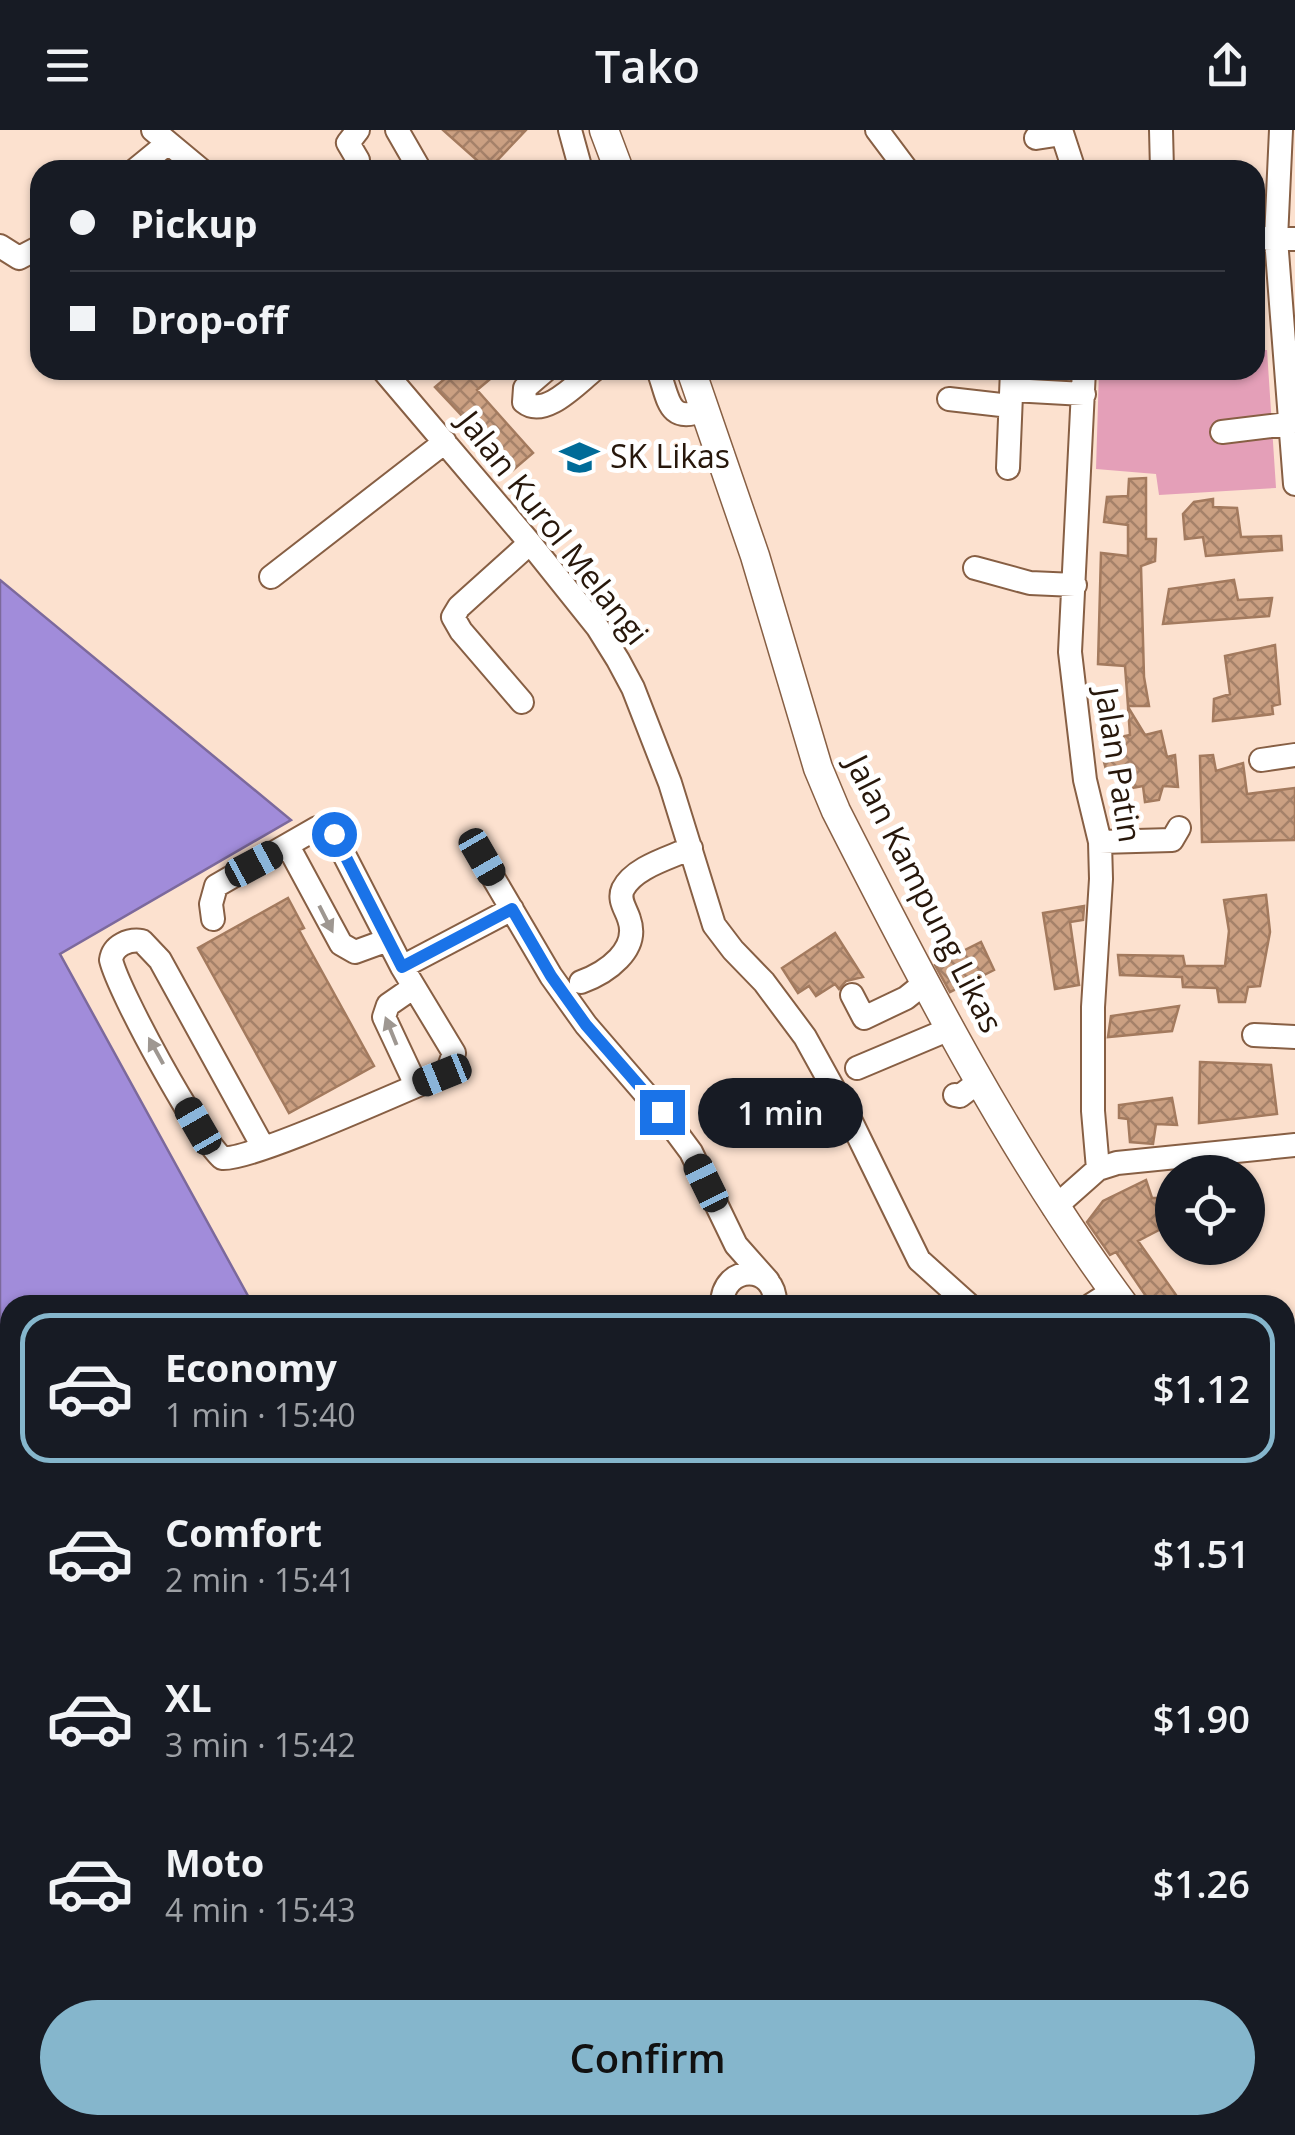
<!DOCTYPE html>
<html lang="en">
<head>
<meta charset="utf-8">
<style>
	body { margin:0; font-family:"Open Sans",sans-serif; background:#20242c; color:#f1f3f6; height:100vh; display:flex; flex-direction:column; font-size:38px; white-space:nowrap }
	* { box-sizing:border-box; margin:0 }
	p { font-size:32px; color:#9ea1a6 }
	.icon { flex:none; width:55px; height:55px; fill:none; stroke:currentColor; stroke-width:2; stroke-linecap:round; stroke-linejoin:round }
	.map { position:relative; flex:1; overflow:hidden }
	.side { position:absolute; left:0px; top:1165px; width:1295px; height:840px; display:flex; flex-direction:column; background:#171b24; border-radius:30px 30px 0 0; box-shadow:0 2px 8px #0004 }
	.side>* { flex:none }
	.top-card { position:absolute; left:30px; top:30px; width:1235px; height:220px; border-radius:30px; box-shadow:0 2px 8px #0004; display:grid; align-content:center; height:220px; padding:0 40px; background:#171b24 }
	.tools { position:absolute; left:1155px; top:1025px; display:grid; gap:20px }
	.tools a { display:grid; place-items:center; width:110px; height:110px; border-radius:50%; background:#171b24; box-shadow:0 2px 8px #0004; font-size:50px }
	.end { position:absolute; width:45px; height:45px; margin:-22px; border:12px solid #1a73e8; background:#fff; box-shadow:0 0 0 5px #fff }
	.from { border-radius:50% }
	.bubble { position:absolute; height:70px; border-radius:35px; background:#171b24; box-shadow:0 2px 8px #0004; font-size:32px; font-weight:600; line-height:70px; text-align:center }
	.car { position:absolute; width:30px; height:60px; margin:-30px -15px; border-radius:12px; box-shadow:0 0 8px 2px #0007; background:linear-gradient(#222 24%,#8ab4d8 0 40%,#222 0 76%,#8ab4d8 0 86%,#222 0) }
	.top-card b { display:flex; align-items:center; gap:35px; height:95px; font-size:38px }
	.top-card b+b { border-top:2px solid #363941 }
	.top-card i { width:25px; height:25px; background:#f1f3f6 }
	ul { padding:18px 0 0; list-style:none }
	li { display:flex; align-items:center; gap:30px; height:150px; margin:0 20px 15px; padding:0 20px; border:5px solid transparent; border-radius:30px }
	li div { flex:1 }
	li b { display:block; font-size:38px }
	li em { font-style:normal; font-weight:600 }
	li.active { border-color:#85b6cc }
	li>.icon { width:90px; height:90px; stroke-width:1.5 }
	.button { display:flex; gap:20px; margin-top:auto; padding:20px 40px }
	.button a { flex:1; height:115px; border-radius:60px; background:#85b6cc; color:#111; font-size:40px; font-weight:600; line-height:115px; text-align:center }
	header { display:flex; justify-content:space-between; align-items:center; height:130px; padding:0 40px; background:#171b24; font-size:45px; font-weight:600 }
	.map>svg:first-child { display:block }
</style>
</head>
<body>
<header><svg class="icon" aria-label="menu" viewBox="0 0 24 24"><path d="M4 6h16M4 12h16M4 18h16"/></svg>Tako<svg class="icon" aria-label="share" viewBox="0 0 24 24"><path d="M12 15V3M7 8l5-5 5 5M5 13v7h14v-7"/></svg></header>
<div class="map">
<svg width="1295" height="2005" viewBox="0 0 1295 2005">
	<defs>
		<pattern id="building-cross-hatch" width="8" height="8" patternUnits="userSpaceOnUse" patternTransform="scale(2.5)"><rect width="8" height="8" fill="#cba082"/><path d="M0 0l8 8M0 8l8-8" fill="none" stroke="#a58169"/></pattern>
	</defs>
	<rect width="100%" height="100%" fill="#fce1cf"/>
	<!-- green -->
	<path fill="#e49fb8" d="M1255,220H1267L1276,358L1159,365L1156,344L1096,339L1099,240H1255Z
		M0,1419L10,1436V1555L0,1535Z
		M55,1995H166L164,2005H55Z"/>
	<!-- water -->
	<path fill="#a18cda" stroke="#7c699c" stroke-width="2.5" d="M0,450L291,690L60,824L253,1175H10V1260L0,1246Z
		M0,1535L10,1555V1995H55V2005H0Z"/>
	<!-- building -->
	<path fill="url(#building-cross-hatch)" stroke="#a37a5e" stroke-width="2.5" d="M443,0H526L488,40Z
		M455,240H501L477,260L533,323L513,340L435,257Z
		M1146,348V409H1156L1155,431L1141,436L1144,547L1149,576H1128L1125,536L1098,534L1101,423L1128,426V395L1104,392L1107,367L1128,366L1129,349Z
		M1213,369V377L1237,378L1241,407L1281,406L1282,420L1206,426L1203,407L1185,409L1183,384L1194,372Z
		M1234,450L1238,470L1272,468L1269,486L1163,494L1169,459Z
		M1275,515L1280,574L1272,576L1273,584L1213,591L1214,569L1230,564L1225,526Z
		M1128,577L1145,605L1161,601L1167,627L1175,625L1178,657L1163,656L1159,670L1145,672L1143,656L1121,660L1119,641L1107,643L1104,632L1119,624L1111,609L1130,605Z
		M1213,625L1216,641L1243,633L1247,664L1295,658V710L1202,712L1200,626Z
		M1266,765L1270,802L1260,856L1248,857L1245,872H1219L1217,858L1183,857L1182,847L1120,845L1118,825L1183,826L1185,836H1225L1229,801L1224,770Z
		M288,768L304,798L299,800L374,936L289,983L198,818Z
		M1084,776L1083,790L1070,792L1079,855L1055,859L1043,783Z
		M835,803L863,847L846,851L839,859L835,854L816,866L809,856L798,863L782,838Z
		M981,812L994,840L950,862L935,835Z
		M1179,876L1172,901L1108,907L1111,886Z
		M1200,932L1271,935L1277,984L1199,993Z
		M1172,968L1177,995L1156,994L1153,1014L1130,1012L1128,989L1119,988V975Z
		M1146,1050L1152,1068H1172V1092L1159,1093L1161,1099L1138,1111L1183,1175H1152L1116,1122L1110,1125L1087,1092L1103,1071Z"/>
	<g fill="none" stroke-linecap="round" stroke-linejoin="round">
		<defs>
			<path id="minor" d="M153,0L201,40
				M397,0L420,40
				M570,0L581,40
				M877,0L907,40
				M1061,0L1074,40
				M1161,0L1162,40
				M1281,0L1276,109L1295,354
				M1036,8L1062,4
				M358,30L348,13L358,0
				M135,40L168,13
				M1255,108L1295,109
				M0,116L19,128L40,117
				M383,240L530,413L598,498L618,530L633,558L670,653L714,795L733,820L764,852L805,907L847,983L919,1130L969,1175
				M546,240L525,258L524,272C545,289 577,253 594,240
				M658,240C669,268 667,295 704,280
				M1084,240L1070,522L1085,650L1100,712L1101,749L1093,877V981L1098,1039
				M1012,260L1084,264
				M949,269L1010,276
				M1222,302L1288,294
				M1008,338L1012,240
				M975,438L1030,453L1075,455
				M271,447L445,312
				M522,572L461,501L453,487L459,477L530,413
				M1261,630L1295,625
				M1100,712L1172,710L1179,698
				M288,716L341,814L355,822L388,810
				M481,727L551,846L586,895L662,983L691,1022L736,1115L768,1151
				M213,789L211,774L216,756L317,698L334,705L402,837L454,923L449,937L442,945C407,959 248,1032 222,1028C197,1005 119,863 111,830C113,815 129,809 142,811L160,830L263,1017
				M402,837L512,779
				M581,852C606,843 640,820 629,789C626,779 618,770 623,759C634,737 670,728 691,718
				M414,857L388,875L384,887L416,955
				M852,865L864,888L906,868L926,852
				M1254,905L1295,907
				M857,938L952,898
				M955,965L960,966L981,950
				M1054,1078L1098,1039L1117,1033L1295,1015
				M722,1175C722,1133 777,1133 775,1175
				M1091,1175L1113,1161
				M1285,1366L1295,1357
				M1285,1491L1295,1487
				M1285,1743L1295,1766
				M1285,1850L1295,1892
				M1285,1946L1295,1943"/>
			<path id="major" d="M604,0L619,40
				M691,240L755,426L818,638L836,681C922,850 1011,1023 1124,1175
				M1285,1405L1295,1419
				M1285,1649L1295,1642
				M1285,1679L1295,1673
				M512,2005L540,1995"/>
			<path id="highway" d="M0,1297L10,1314
				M0,1367L10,1384
				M373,1995L381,2005
				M192,2005L193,1995
				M243,2005L250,1995
				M538,2005L554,1995"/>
		</defs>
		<!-- minor casing -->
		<use href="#minor" stroke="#875f44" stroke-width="26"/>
		<!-- major casing -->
		<use href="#major" stroke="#875f44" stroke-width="31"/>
		<!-- highway casing -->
		<use href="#highway" stroke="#875f44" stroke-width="36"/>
		<!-- path -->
		<path stroke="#baa292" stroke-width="2.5" stroke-dasharray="8 8" stroke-linecap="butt" d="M0,1497L10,1517
			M130,2005L132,1995"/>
		<!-- minor -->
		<use href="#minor" stroke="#fff" stroke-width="22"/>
		<!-- major -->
		<use href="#major" stroke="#fff" stroke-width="28"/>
		<!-- highway -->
		<use href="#highway" stroke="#fff" stroke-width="32"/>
	</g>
	<!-- one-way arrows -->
	<defs><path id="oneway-solid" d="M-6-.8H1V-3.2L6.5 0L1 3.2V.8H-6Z" transform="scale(2.5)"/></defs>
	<g fill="#9e9791">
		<use href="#oneway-solid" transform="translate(326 789) rotate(63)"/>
		<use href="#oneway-solid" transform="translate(391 901) rotate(-112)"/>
		<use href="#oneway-solid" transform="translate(156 921) rotate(-119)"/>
	</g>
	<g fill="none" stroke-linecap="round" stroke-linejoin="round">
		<!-- route -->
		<path stroke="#1a73e8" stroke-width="12" d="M334,704L402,837L512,779L551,846L586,895L662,982"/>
	</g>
	<!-- icons -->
	<defs>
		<symbol id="school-bare" viewBox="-9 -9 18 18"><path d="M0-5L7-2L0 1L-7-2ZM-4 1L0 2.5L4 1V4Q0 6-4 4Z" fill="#006b98" stroke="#fff" stroke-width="2.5" paint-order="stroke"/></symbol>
	</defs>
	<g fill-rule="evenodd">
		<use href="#school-bare" x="552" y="300" width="55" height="55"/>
	</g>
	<g text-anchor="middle" stroke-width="10" stroke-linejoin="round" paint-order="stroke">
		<!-- poi labels -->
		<g font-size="32" fill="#27170b" stroke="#fff" text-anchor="start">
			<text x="610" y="338">SK Likas</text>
		</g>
		<!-- street labels -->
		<g font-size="32" fill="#27170b" stroke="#fff">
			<text transform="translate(553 398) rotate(52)" y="11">Jalan Kurol Melangi</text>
			<text transform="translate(1118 635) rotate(81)" y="11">Jalan Patin</text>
			<text transform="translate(924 764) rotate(63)" y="11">Jalan Kampung Likas</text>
		</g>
	</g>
</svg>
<div class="tools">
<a><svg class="icon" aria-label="locate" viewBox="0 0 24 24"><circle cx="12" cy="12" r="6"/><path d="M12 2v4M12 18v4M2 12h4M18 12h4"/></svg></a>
</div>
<i class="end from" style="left:334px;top:704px"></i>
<i class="end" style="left:662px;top:982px"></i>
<div class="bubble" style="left:698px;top:948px;width:165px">1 min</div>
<i class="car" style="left:482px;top:727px;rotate:150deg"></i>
<i class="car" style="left:254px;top:734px;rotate:62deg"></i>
<i class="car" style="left:442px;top:945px;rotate:248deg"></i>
<i class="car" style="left:198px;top:996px;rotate:330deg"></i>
<i class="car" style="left:706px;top:1053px;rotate:334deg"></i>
<div class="top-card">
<b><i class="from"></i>Pickup</b>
<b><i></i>Drop-off</b>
</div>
<section class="side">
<ul>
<li class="active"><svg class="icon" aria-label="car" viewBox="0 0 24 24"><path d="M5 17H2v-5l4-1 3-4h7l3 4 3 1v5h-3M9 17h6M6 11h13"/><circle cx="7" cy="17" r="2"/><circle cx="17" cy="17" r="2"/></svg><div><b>Economy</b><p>1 min · 15:40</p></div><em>$1.12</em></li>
<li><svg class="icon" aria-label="car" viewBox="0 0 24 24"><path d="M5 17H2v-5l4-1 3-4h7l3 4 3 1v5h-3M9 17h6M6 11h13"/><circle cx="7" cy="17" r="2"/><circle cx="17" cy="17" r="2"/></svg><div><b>Comfort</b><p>2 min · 15:41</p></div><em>$1.51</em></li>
<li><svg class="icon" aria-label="car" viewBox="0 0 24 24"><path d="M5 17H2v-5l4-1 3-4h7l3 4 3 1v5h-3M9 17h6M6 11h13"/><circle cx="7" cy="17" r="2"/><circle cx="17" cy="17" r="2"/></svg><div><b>XL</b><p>3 min · 15:42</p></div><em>$1.90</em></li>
<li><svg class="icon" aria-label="car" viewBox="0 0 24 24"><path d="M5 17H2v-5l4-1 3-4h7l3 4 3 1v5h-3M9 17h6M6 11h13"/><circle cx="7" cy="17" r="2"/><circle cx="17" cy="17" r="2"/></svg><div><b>Moto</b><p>4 min · 15:43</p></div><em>$1.26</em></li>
</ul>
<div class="button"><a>Confirm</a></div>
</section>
</div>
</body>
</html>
